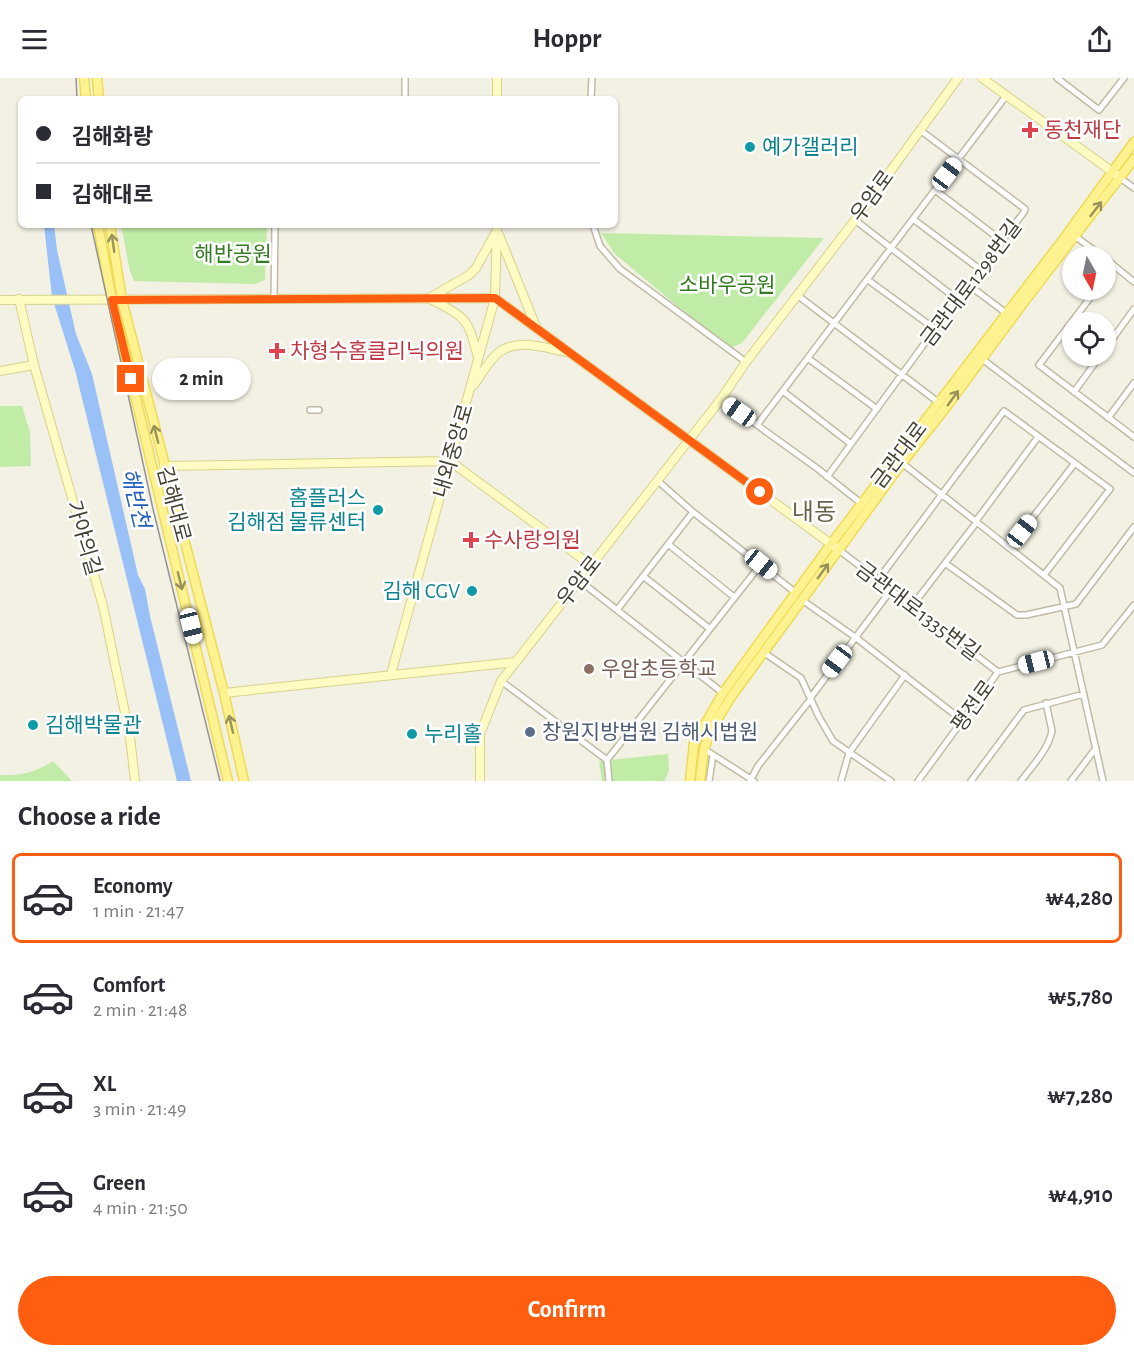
<!DOCTYPE html>
<html lang="en">
<head>
<meta charset="utf-8">
<style>
	body { margin:0; font-family:"Alegreya Sans","Noto Sans KR",sans-serif; background:#f2f2f3; color:#2b2b33; height:100vh; display:flex; flex-direction:column; font-size:22px; white-space:nowrap }
	* { box-sizing:border-box; margin:0 }
	p { font-size:20px; color:#7c7c81 }
	.icon { flex:none; width:33px; height:33px; fill:none; stroke:currentColor; stroke-width:2; stroke-linecap:round; stroke-linejoin:round }
	.map { position:relative; height:703px; overflow:hidden }
	.details { display:flex; flex-direction:column; background:#fff; flex:1 }
	.details>* { flex:none }
	.top-card { position:absolute; left:18px; top:18px; width:600px; height:132px; border-radius:9px; box-shadow:0 2px 4px #0004; display:grid; align-content:center; height:132px; padding:0 18px; background:#fff }
	.needle { width:39px; rotate:171deg }
	.tools { position:absolute; left:1062px; top:168px; display:grid; gap:12px }
	.tools a { display:grid; place-items:center; width:54px; height:54px; border-radius:50%; background:#fff; box-shadow:0 2px 4px #0004; font-size:30px }
	.end { position:absolute; width:27px; height:27px; margin:-14px; border:8px solid #ff5d0f; background:#fff; box-shadow:0 0 0 3px #fff }
	.from { border-radius:50% }
	.bubble { position:absolute; height:42px; border-radius:21px; background:#fff; box-shadow:0 2px 4px #0004; font-size:20px; font-weight:600; line-height:42px; text-align:center }
	.car { position:absolute; width:18px; height:36px; margin:-18px -9px; border-radius:8px; box-shadow:0 0 4px 2px #0007; background:linear-gradient(#fff 24%,#345 0 40%,#fff 0 76%,#345 0 86%,#fff 0) }
	.top-card b { display:flex; align-items:center; gap:21px; height:57px; font-size:22px }
	.top-card b+b { border-top:2px solid #e1e1e2 }
	.top-card i { width:15px; height:15px; background:#2b2b33 }
	ul { padding:0; list-style:none }
	li { display:flex; align-items:center; gap:18px; height:90px; margin:0 12px 9px; padding:0 6px; border:3px solid transparent; border-radius:9px }
	li div { flex:1 }
	li b { display:block; font-size:22px }
	li em { font-style:normal; font-weight:600 }
	li.active { border-color:#ff5d0f }
	li>.icon { width:54px; height:54px; stroke-width:1.5 }
	h2 { padding:0 18px; font-size:27px; line-height:72px }
	.button { display:flex; gap:12px; margin-top:auto; padding:12px 18px }
	.button a { flex:1; height:69px; border-radius:36px; background:#ff5d0f; color:#fff; font-size:24px; font-weight:600; line-height:69px; text-align:center }
	header { display:flex; justify-content:space-between; align-items:center; height:78px; padding:0 18px; background:#fff; font-size:27px; font-weight:600 }
	.map>svg:first-child { display:block }
</style>
</head>
<body>
<header><svg class="icon" aria-label="menu" viewBox="0 0 24 24"><path d="M4 6h16M4 12h16M4 18h16"/></svg>Hoppr<svg class="icon" aria-label="share" viewBox="0 0 24 24"><path d="M12 15V3M7 8l5-5 5 5M5 13v7h14v-7"/></svg></header>
<div class="map">
<svg width="1134" height="703" viewBox="0 0 1134 703">
	<rect width="100%" height="100%" fill="#f3f1e3"/>
	<!-- green -->
	<path fill="#c1eca8" d="M121,147H267L265,202L255,206L134,203L130,193Z
		M601,155L824,160L742,265L729,271L615,176Z
		M0,328H22L30,354L31,388L0,389Z
		M668,676L669,692L665,703H602L599,683Z
		M53,683L72,703H0V697C21,698 36,694 53,683Z"/>
	<!-- water -->
	<path fill="#99c0f7" d="M44,147H54L57,172L76,256L92,296L138,497L145,511L150,538L191,703H177L75,292L52,219Z"/>
	<g fill="none" stroke-linecap="round" stroke-linejoin="round">
		<defs>
			<path id="street" d="M405,0V21
				M1057,0L1099,32L1124,0
				M591,21L592,0
				M1120,100L1134,110
				M935,112L1002,163
				M913,141L981,192
				M855,142L958,222
				M593,147L600,168L620,191L746,284
				M1076,159L1102,178
				M1106,181L1134,204
				M1106,200L1114,188
				M868,202L935,251
				M970,208L1006,235
				M1096,212L1039,287L1134,359
				M797,217L938,324
				M274,221L275,147
				M1106,270L1134,231
				M809,281L877,331
				M982,281L1134,395
				M784,314L851,366
				M1074,314L1100,278
				M721,321L818,391L862,426
				M310,332H319
				M1108,340L1134,305
				M757,347L1006,18
				M902,385L1060,510L1103,703
				M827,399L935,251L1024,134L1025,131L920,52
				M658,403L693,434L796,515
				M976,443L1038,359
				M668,466L734,519
				M1009,470L1075,385
				M839,472L998,594
				M945,485L1017,537H1026L1076,526L1134,449
				M643,498L710,551
				M878,502L1004,333L1110,411L1044,497
				M580,503L723,615
				M802,522L855,559L963,643
				M912,528L976,445
				M617,532L693,434
				M763,574L801,600L819,639L833,663L891,703
				M501,603L607,682
				M811,619L891,512
				M704,671L754,703
				M609,703L607,682L761,486
				M709,703L713,677
				M750,703L758,688L810,622
				M841,703L849,675L905,597
				M918,703L998,594L1102,567L1134,527
				M971,703L1024,632L1084,616
				M1021,703C1033,687 1048,672 1052,653L1046,625
				M1071,703L1096,670"/>
			<path id="secondary" d="M497,0V21
				M982,0L1117,97
				M499,157L536,249
				M431,219L469,197L476,190L496,154
				M19,221L34,287L103,528L130,659L135,703
				M430,221C467,240 468,240 478,280
				M0,222L495,220L835,469
				M0,293L34,287
				M474,307C480,298 486,288 493,280C512,258 542,269 566,274
				M164,388L450,383L592,488
				M391,596L495,220L497,147
				M224,615L516,584
				M480,703V656L501,603L721,321L746,284L855,142L958,0"/>
			<path id="primary" d="M84,0L86,21
				M97,0L99,21
				M98,147L112,222L228,703
				M110,147L122,222L224,615L244,703
				M690,703L694,665L723,615L831,466L1065,159L1134,64
				M700,703L704,671L712,650L731,619L902,385L947,328L1024,224L1134,81"/>
		</defs>
		<!-- street casing -->
		<use href="#street" stroke="#c0bba5" stroke-width="8"/>
		<!-- secondary casing -->
		<use href="#secondary" stroke="#d7d28e" stroke-width="10"/>
		<!-- primary casing -->
		<use href="#primary" stroke="#eedb56" stroke-width="11"/>
		<!-- street -->
		<use href="#street" stroke="#fff" stroke-width="5"/>
		<!-- secondary -->
		<use href="#secondary" stroke="#fffbc2" stroke-width="8"/>
		<!-- primary -->
		<use href="#primary" stroke="#fff391" stroke-width="8"/>
		<!-- tram -->
		<path stroke="#949494" stroke-width="1.5" d="M76,0L77,21
			M91,147L153,431L220,703"/>
	</g>
	<!-- one-way arrows -->
	<defs><path id="oneway-shaft" d="M-6 0H5M1.5-3L5.5 0L1.5 3" fill="none" stroke-width="1.6" stroke-linecap="round" stroke-linejoin="round" transform="scale(1.5)"/></defs>
	<g stroke="#99925d">
		<use href="#oneway-shaft" transform="translate(1096 131) rotate(-52)"/>
		<use href="#oneway-shaft" transform="translate(113 165) rotate(-98)"/>
		<use href="#oneway-shaft" transform="translate(953 320) rotate(-54)"/>
		<use href="#oneway-shaft" transform="translate(156 356) rotate(-104)"/>
		<use href="#oneway-shaft" transform="translate(823 493) rotate(-54)"/>
		<use href="#oneway-shaft" transform="translate(180 503) rotate(76)"/>
		<use href="#oneway-shaft" transform="translate(231 646) rotate(-103)"/>
	</g>
	<g fill="none" stroke-linecap="round" stroke-linejoin="round">
		<!-- route -->
		<path stroke="#ff5d0f" stroke-width="8" d="M131,301L112,222L495,220L760,414"/>
	</g>
	<!-- markers -->
	<g fill="#e0444e" stroke="#fff" stroke-width="2">
		<path d="M1027 43h6v6h6v6h-6v6h-6v-6h-6v-6h6z"/>
		<path d="M274 264h6v6h6v6h-6v6h-6v-6h-6v-6h6z"/>
		<path d="M468 453h6v6h6v6h-6v6h-6v-6h-6v-6h6z"/>
	</g>
	<g fill="#0f9aa8" stroke="#fff" stroke-width="2">
		<circle cx="750" cy="69" r="6"/>
		<circle cx="378" cy="432" r="6"/>
		<circle cx="472" cy="513" r="6"/>
		<circle cx="33" cy="647" r="6"/>
		<circle cx="412" cy="656" r="6"/>
	</g>
	<circle fill="#8d6e63" stroke="#fff" stroke-width="2" cx="589" cy="591" r="6"/>
	<circle fill="#5c6f8a" stroke="#fff" stroke-width="2" cx="530" cy="654" r="6"/>
	<g text-anchor="middle" stroke-width="5" stroke-linejoin="round" paint-order="stroke">
		<!-- health labels -->
		<g font-size="21" fill="#be3a42" stroke="#fff" text-anchor="start">
			<text x="1044" y="59">동천재단</text>
			<text x="290" y="280">차형수홈클리닉의원</text>
			<text x="484" y="469">수사랑의원</text>
		</g>
		<!-- culture labels -->
		<g font-size="21" fill="#0d838f" stroke="#fff" text-anchor="start">
			<text x="762" y="76">예가갤러리</text>
			<text x="366" y="427" text-anchor="end">홈플러스<tspan x="366" dy="24">김해점 물류센터</tspan></text>
			<text x="460" y="520" text-anchor="end">김해 CGV</text>
			<text x="45" y="654">김해박물관</text>
			<text x="424" y="663">누리홀</text>
		</g>
		<!-- street labels -->
		<g font-size="21" fill="#464233" stroke="#fff">
			<text transform="translate(872 118) rotate(-54)" y="7">우암로</text>
			<text transform="translate(971 205) rotate(-53)" y="7">금관대로1298번길</text>
			<text transform="translate(453 373) rotate(-74)" y="7">내외중앙로</text>
			<text transform="translate(899 377) rotate(-53)" y="7">금관대로</text>
			<text transform="translate(174 426) rotate(75)" y="7">김해대로</text>
			<text transform="translate(84 460) rotate(74)" y="7">가야의길</text>
			<text transform="translate(579 503) rotate(-52)" y="7">우암로</text>
			<text transform="translate(918 533) rotate(37)" y="7">금관대로1335번길</text>
			<text transform="translate(973 628) rotate(-54)" y="7">평전로</text>
		</g>
		<!-- park labels -->
		<g font-size="21" fill="#347c21" stroke="#fff">
			<text x="233" y="183">해반공원</text>
			<text x="727" y="214">소바우공원</text>
		</g>
		<!-- education labels -->
		<g font-size="21" fill="#785e54" stroke="#fff" text-anchor="start">
			<text x="601" y="598">우암초등학교</text>
		</g>
		<!-- service labels -->
		<g font-size="21" fill="#4e5e75" stroke="#fff" text-anchor="start">
			<text x="542" y="661">창원지방법원 김해시법원</text>
		</g>
		<!-- water labels -->
		<g font-size="22" font-style="italic" fill="#2360bb" stroke="#fff">
			<text transform="translate(136 420) rotate(76)" y="8">해반천</text>
		</g>
		<!-- quarter labels -->
		<g font-size="24" fill="#6a6249" stroke="#fff">
			<text x="814" y="442">내동</text>
		</g>
	</g>
</svg>
<div class="tools">
<a><svg class="needle" viewBox="-14 -14 28 28"><path d="M0-13l5 13h-10z" fill="#e53935"/><path d="M0 13l5-13h-10z" fill="#7c7c81"/></svg></a>
<a><svg class="icon" aria-label="locate" viewBox="0 0 24 24"><circle cx="12" cy="12" r="6"/><path d="M12 2v4M12 18v4M2 12h4M18 12h4"/></svg></a>
</div>
<i class="end from" style="left:760px;top:414px"></i>
<i class="end" style="left:131px;top:301px"></i>
<div class="bubble" style="left:152px;top:280px;width:99px">2 min</div>
<i class="car" style="left:947px;top:96px;rotate:37deg"></i>
<i class="car" style="left:739px;top:334px;rotate:305deg"></i>
<i class="car" style="left:1022px;top:453px;rotate:38deg"></i>
<i class="car" style="left:761px;top:486px;rotate:129deg"></i>
<i class="car" style="left:191px;top:548px;rotate:166deg"></i>
<i class="car" style="left:837px;top:583px;rotate:217deg"></i>
<i class="car" style="left:1036px;top:584px;rotate:256deg"></i>
<div class="top-card">
<b><i class="from"></i>김해화랑</b>
<b><i></i>김해대로</b>
</div>
</div>
<section class="details">
<h2>Choose a ride</h2>
<ul>
<li class="active"><svg class="icon" aria-label="car" viewBox="0 0 24 24"><path d="M5 17H2v-5l4-1 3-4h7l3 4 3 1v5h-3M9 17h6M6 11h13"/><circle cx="7" cy="17" r="2"/><circle cx="17" cy="17" r="2"/></svg><div><b>Economy</b><p>1 min · 21:47</p></div><em>₩4,280</em></li>
<li><svg class="icon" aria-label="car" viewBox="0 0 24 24"><path d="M5 17H2v-5l4-1 3-4h7l3 4 3 1v5h-3M9 17h6M6 11h13"/><circle cx="7" cy="17" r="2"/><circle cx="17" cy="17" r="2"/></svg><div><b>Comfort</b><p>2 min · 21:48</p></div><em>₩5,780</em></li>
<li><svg class="icon" aria-label="car" viewBox="0 0 24 24"><path d="M5 17H2v-5l4-1 3-4h7l3 4 3 1v5h-3M9 17h6M6 11h13"/><circle cx="7" cy="17" r="2"/><circle cx="17" cy="17" r="2"/></svg><div><b>XL</b><p>3 min · 21:49</p></div><em>₩7,280</em></li>
<li><svg class="icon" aria-label="car" viewBox="0 0 24 24"><path d="M5 17H2v-5l4-1 3-4h7l3 4 3 1v5h-3M9 17h6M6 11h13"/><circle cx="7" cy="17" r="2"/><circle cx="17" cy="17" r="2"/></svg><div><b>Green</b><p>4 min · 21:50</p></div><em>₩4,910</em></li>
</ul>
<div class="button"><a>Confirm</a></div>
</section>
</body>
</html>
